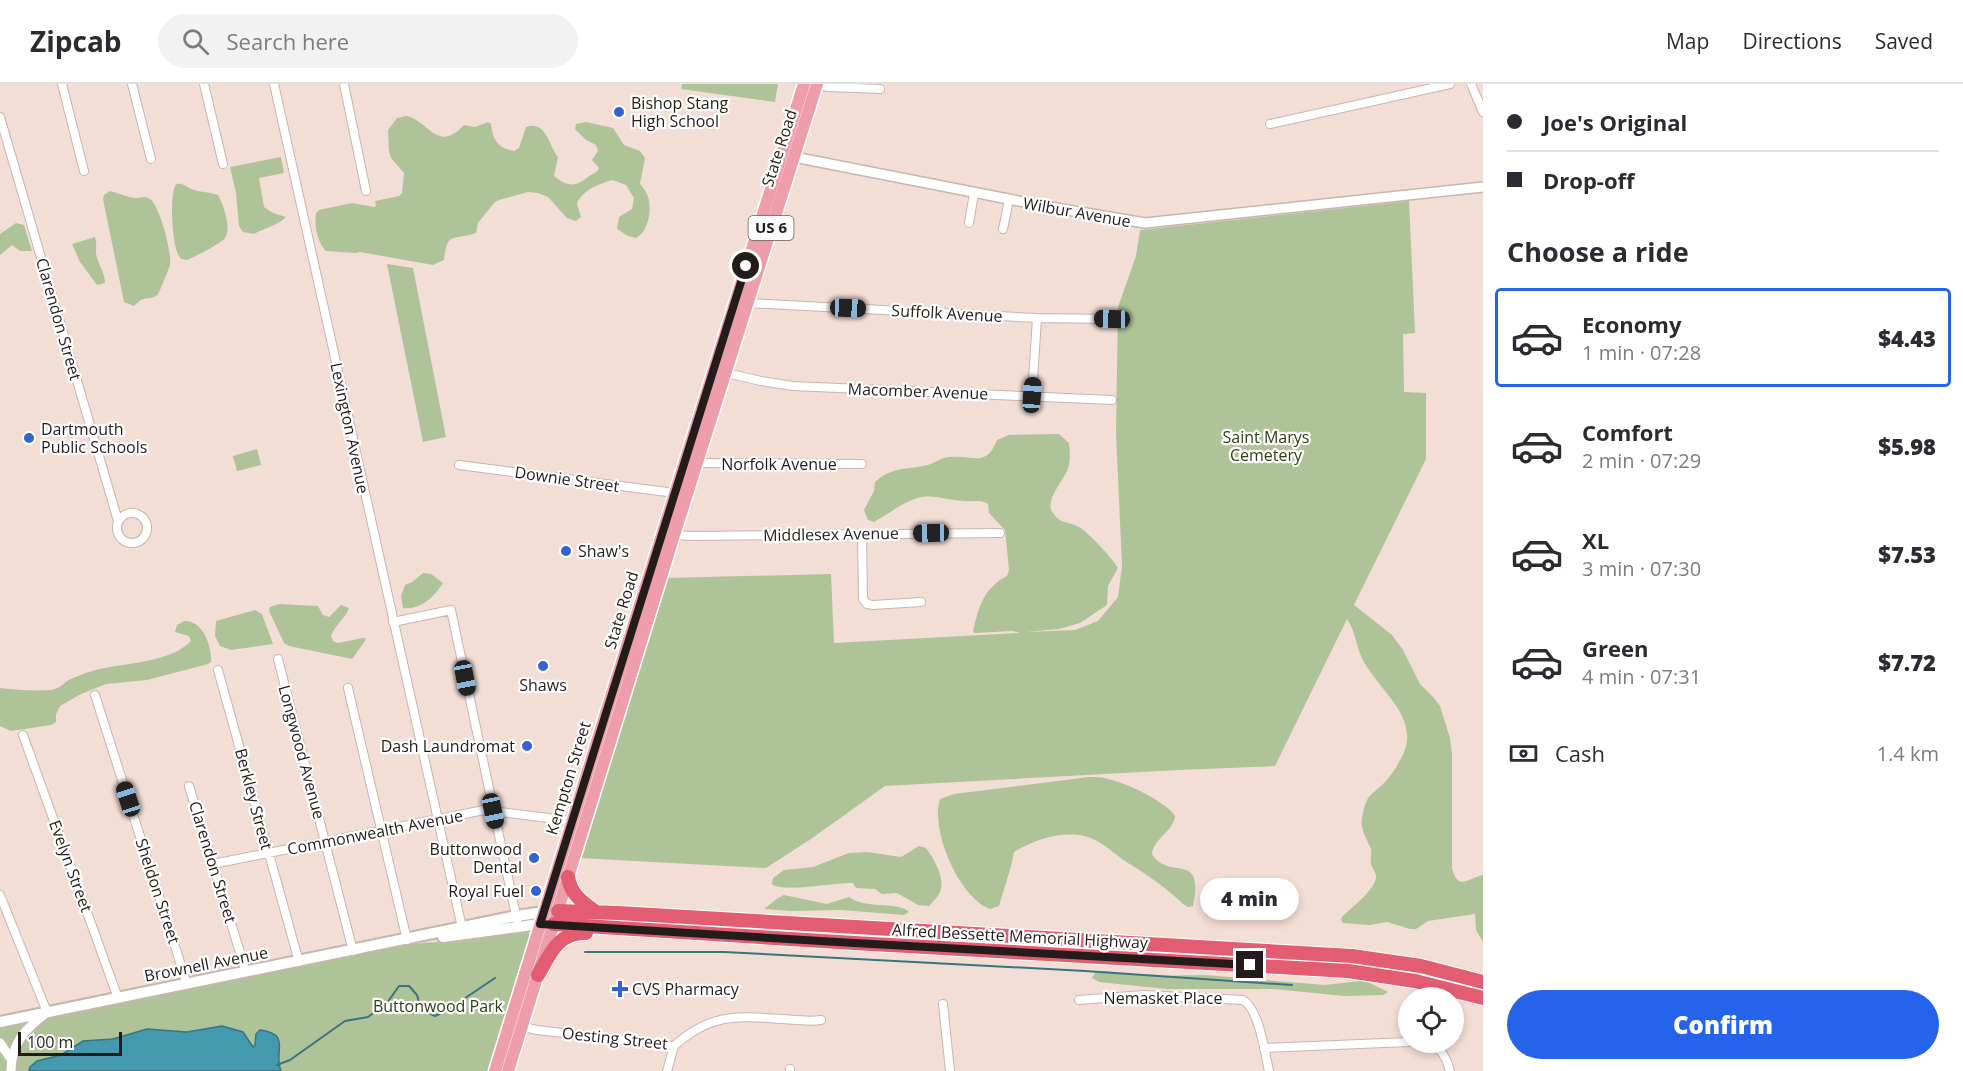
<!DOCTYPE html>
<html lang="en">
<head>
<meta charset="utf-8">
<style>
	body { margin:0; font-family:"Open Sans",sans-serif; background:#f2f2f3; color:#2b2b33; height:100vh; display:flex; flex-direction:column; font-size:22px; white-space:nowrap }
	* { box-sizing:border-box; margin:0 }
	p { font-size:20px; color:#7c7c81 }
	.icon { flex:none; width:33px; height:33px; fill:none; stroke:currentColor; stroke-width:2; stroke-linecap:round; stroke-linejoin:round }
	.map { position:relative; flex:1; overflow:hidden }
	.side { display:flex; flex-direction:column; background:#fff; width:480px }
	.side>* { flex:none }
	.banner { display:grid; align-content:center; height:132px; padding:0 24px; background:#fff }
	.controls { position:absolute; left:1398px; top:903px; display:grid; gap:12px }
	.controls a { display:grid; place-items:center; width:66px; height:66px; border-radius:50%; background:#fff; box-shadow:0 3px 9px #0003; font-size:30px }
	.scale { position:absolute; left:18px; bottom:15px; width:104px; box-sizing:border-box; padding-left:6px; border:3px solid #241c1a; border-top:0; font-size:16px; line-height:21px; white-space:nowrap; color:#241c1a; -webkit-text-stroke:4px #fff; paint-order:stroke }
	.end { position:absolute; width:27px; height:27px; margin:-14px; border:8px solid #241c1a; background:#fff; box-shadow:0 0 0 3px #fff }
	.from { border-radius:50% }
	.bubble { position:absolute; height:42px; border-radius:21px; background:#fff; box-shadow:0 3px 9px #0003; font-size:20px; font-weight:800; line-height:42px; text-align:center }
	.car { position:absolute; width:18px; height:36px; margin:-18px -9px; border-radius:8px; box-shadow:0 0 4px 2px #0007; background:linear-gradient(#222 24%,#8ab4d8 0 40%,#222 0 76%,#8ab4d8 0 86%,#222 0) }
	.banner b { display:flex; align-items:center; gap:21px; height:57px; font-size:22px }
	.banner b+b { border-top:2px solid #e1e1e2 }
	.banner i { width:15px; height:15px; background:#2b2b33 }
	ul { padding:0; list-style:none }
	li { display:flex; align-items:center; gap:18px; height:99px; margin:0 12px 9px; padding:0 12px; border:3px solid transparent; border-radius:6px }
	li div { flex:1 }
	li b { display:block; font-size:22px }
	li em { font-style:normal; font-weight:800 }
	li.on { border-color:#2563eb }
	li>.icon { width:54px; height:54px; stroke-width:1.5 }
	h2 { padding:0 24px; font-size:27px; line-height:72px }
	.pay { display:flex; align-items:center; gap:15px; height:66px; padding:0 24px; font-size:22px }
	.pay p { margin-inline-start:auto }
	.primary-button { display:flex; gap:12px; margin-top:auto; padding:12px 24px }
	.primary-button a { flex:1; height:69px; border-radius:36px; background:#2563eb; color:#fff; font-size:24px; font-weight:800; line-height:69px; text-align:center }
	header { display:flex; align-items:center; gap:36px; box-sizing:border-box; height:84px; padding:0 30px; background:#fff; border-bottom:2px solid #e1e1e2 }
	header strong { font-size:28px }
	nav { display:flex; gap:33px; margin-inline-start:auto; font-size:21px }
	.search { width:420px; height:54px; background:#f2f2f3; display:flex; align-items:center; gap:15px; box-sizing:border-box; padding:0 21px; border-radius:33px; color:#7c7c81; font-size:22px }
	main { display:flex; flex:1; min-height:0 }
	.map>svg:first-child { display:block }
</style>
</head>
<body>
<header>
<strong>Zipcab</strong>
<div class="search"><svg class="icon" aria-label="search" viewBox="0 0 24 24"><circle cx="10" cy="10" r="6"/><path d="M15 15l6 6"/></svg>Search here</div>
<nav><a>Map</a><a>Directions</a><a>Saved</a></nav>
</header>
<main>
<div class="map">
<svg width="1483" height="987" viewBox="0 0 1483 987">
	<rect width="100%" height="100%" fill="#f3ded6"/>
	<!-- green -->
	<path fill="#afc398" d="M682,0H778L775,18L681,5Z
		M406,32C423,34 435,61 453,50C457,48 461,44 464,41L475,43L488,38L491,40C493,57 498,64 514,67L519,64L526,43C546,36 549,62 558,73L554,92C566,102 575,104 588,93C593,89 596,90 599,84L592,76L598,67L596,61L586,56L575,45L576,40L586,38L613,44L624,61L640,67L645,74L640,100C642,102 644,105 646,108C653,120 650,147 636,154L628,152L617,145L619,133L632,125L634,114L626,101L613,96C600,99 581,107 577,120L581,133L576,137L567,134L548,113L538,109L528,108L499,116L494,119L478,139L476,149C454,157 447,146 444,176L433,181L360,168L355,169L326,167C317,158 314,141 316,129L319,126L352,119L374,123L376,122L375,117L399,112L402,109L404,89L391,74L389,67L388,46L397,34Z
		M281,73L284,89L259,94L264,123L273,129L286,133C280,140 263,145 254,150L243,148L239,142L236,109L230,83Z
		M176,100C183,99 185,102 191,105C199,108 209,108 218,111C223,120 232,144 225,154C222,159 194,173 187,176C183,175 181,176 179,172C172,160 169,111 176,100Z
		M110,107C119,109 128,114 137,114C142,114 145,112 150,115C160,122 172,169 170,181C169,184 160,207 158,210C153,216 146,213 141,216C138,218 136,220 134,222L124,218L103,115L104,111Z
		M1409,117L1415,249L1403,250L1404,308L1426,309V375L1354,521L1392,551L1403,566L1420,600L1434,614L1440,622L1450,654L1452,670V784C1458,808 1468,794 1483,791V858L1476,846L1475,830L1428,837L1416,845H1410L1387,838L1370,841L1343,839L1341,836L1342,833C1350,825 1378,804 1376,791C1375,787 1371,783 1371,779C1370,774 1372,770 1371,765C1367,755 1360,746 1362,734C1363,728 1365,718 1369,713C1373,708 1379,704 1383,700C1389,694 1395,686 1399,678C1425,637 1382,610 1364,578C1356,564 1356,548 1347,535L1275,682L1179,686L885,702L811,755L766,784L579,774L666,494L831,490L834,559L1020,549L1013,547L975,549L973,547C979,522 984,504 1007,492L1009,486L1005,446L989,429L988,420C980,415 974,418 965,417C950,417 937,411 922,413C905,416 889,430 874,438L868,436L864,426L874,407L875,398C892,383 903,386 923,382C933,381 941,373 950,373C974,371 986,384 997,356L1009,351L1059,350L1069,359C1070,369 1071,378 1067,387C1061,400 1048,412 1051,426C1060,441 1066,436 1079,443C1087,447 1114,476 1118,484L1108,502L1107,521L1080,539L1059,545L1026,548L1075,546L1098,537L1118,513L1122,482L1116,349L1118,223L1136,172L1140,146Z
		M16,139L24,141L32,167H20L12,161L0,171V150Z
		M95,153C97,160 96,162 96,169C97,179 105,188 105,199L97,201L80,178L72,160Z
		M387,180L413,184L446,353L423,358Z
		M257,365L261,381L237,387L233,372Z
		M423,489L431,490L443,499C434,513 421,526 403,524L401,512L405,501L412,498Z
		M279,520L318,522L323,531L329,533L341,521L349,524C345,535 335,541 331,552L333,557L338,559L363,554H366L365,557L352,575L289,562L284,559L269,527L270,523Z
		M255,526L262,530L273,560L231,566L220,562L215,552L216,537Z
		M184,537C203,536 212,562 211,578L208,580L147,596L106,600L81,610L60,622L56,630V638L51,641L11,647L0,642V604C17,606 35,607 51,606C60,605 64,598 71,595C77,592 83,590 89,588C119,578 168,581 191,557L189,552L175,548L177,541Z
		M1089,693C1095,693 1102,693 1108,695C1125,698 1168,719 1175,732C1173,748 1154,754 1152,770C1169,798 1205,765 1193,822L1188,823L1183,820C1168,805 1145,789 1128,779C1117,772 1108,763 1097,757C1072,743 1037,754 1014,768C1011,786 1004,804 999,822L990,825C959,814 930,746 940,715L954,710Z
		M919,762L926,764C934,775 947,796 939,810C937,814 932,818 929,822L918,821L897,809L882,810L875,805L856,804L853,799C836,798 782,809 772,800L773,794L784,786L813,783L849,769L867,768L901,773Z
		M784,811L827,820L849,813C867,826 899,817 909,828L904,831L841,826L790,827L764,825L778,814Z
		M517,846L526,847L531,851L488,987H0V942L410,860L464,856Z
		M1105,887L1148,892L1205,891L1325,901L1360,897L1370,899L1388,908L1383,911L1344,912L1274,905H1166L1099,898L1092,894L1095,888Z"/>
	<!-- water -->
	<path fill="#4399ad" stroke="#3a7481" stroke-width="1.5" d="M222,942L243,948L253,963L255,961L256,950L260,946C292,950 273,968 281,987H29L30,983L37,977L61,971L83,957L113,955L147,945L187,948Z"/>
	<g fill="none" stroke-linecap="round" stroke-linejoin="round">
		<!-- stream -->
		<path stroke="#3a7481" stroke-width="2" d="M585,868H724L1085,887L1292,901
			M277,981L290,976L345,937L368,933L387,919L399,902H409L417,911L421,925L435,932L446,927L495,894"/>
		<defs>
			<path id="minor" d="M62,0L84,87
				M132,0L151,75
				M204,0L223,80
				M274,0L463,848
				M344,0L366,107
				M817,0L827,3L880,5
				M1471,0L1483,28
				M0,33L118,437
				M1270,40L1450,0
				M969,139L974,109
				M1003,145L1009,116
				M747,219L1037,234L1112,235
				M722,288L761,297L793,302L1112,316
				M1032,311L1037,234
				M697,379L862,380
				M459,381L675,409
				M117 444a15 15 0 1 1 30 0a15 15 0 1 1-30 0Z
				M672,450L688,452L1000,449
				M862,450L863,515L867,520L873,521L921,518
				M393,538L451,526L517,836
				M278,575L353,867
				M218,586L299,878
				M348,604L407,856
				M95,611L187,900
				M23,651L118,914
				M189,702L246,888
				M213,780L484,726L573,737
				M0,811L47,928
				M1079,916L1144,911L1243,916C1259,925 1265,969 1269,987
				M943,920L950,987
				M510,940L537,946L674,962C711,929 736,932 783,935C795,936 809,938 821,936
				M1418,958C1438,960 1445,968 1450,987
				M1264,964L1408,958
				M790,985V987
				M667,987L674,962"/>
			<path id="tertiary" d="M789,72L1044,122L1145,139L1483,103
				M0,959L11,975
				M11,987C11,960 25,945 45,930"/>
			<path id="secondary" d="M443,853L540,840
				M0,938L516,832L544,828"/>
			<path id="primary" d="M495,987L605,632L804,0
				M508,987L674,451L817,0"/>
			<path id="motorway" d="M568,793C571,811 582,818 596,828
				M558,827L618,829L1352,872L1421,882L1483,898
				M554,840L854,859L1348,887L1415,897L1483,914
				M538,891C550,870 558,848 586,849"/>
		</defs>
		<!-- minor casing -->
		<use href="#minor" stroke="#c8b5ad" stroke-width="10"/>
		<!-- tertiary casing -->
		<use href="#tertiary" stroke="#c8b5ad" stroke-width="12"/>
		<!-- secondary casing -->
		<use href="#secondary" stroke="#c8b5ad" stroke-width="14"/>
		<!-- primary casing -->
		<use href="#primary" stroke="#fff" stroke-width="15"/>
		<!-- motorway casing -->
		<use href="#motorway" stroke="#fff" stroke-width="16"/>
		<!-- minor -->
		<use href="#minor" stroke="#fff" stroke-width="8"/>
		<!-- tertiary -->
		<use href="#tertiary" stroke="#fff" stroke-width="9"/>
		<!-- secondary -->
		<use href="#secondary" stroke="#fff" stroke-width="10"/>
		<!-- primary -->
		<use href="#primary" stroke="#ee9daa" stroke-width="12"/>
		<!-- motorway -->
		<use href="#motorway" stroke="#e25c72" stroke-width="14"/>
	</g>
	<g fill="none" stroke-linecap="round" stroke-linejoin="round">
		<!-- route -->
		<path stroke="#241c1a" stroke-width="8" d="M746,182L540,840L854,859L1250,881"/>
	</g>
	<!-- markers -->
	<g fill="#3362d1" stroke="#fff" stroke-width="2">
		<circle cx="619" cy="28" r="6"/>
		<circle cx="29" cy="354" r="6"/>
		<circle cx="566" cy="467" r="6"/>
		<circle cx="543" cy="582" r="6"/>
		<circle cx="527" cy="662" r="6"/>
		<circle cx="534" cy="774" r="6"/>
		<circle cx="536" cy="807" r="6"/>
		<path d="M617 896h6v6h6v6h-6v6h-6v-6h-6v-6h6z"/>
	</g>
	<g text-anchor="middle" stroke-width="4.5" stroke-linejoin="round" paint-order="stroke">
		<!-- shield labels -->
		<rect fill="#fff" stroke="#66605f" stroke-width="1.5" x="748.5" y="132" width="45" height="24" rx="4.5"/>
		<g font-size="15" font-weight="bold" fill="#241c1a">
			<text x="771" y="149">US 6</text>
		</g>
		<!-- poi labels -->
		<g font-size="16" fill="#241c1a" stroke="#fff" text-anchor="start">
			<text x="631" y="25">Bishop Stang<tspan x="631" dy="18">High School</tspan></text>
			<text x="41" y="351">Dartmouth<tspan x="41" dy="18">Public Schools</tspan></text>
			<text x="578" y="473">Shaw's</text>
			<text x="543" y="607" text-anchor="middle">Shaws</text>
			<text x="515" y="668" text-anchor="end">Dash Laundromat</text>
			<text x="522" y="771" text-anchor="end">Buttonwood<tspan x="522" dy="18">Dental</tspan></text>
			<text x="524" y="813" text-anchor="end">Royal Fuel</text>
			<text x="632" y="911">CVS Pharmacy</text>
		</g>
		<!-- street labels -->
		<g font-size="16" fill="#241c1a" stroke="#fff">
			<text transform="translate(779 64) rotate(-72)" y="6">State Road</text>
			<text transform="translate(1077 128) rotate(10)" y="6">Wilbur Avenue</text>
			<text transform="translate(947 229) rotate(3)" y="6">Suffolk Avenue</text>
			<text transform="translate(59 235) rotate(74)" y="6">Clarendon Street</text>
			<text transform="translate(918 307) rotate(2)" y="6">Macomber Avenue</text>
			<text transform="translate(350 344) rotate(78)" y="6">Lexington Avenue</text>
			<text x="779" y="386">Norfolk Avenue</text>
			<text transform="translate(567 395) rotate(8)" y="6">Downie Street</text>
			<text transform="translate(831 450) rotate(-1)" y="6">Middlesex Avenue</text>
			<text transform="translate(621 526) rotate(-73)" y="6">State Road</text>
			<text transform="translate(302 668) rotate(75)" y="6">Longwood Avenue</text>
			<text transform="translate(568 694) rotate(-73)" y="6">Kempton Street</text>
			<text transform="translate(254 715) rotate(75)" y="6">Berkley Street</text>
			<text transform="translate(375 748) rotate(-11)" y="6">Commonwealth Avenue</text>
			<text transform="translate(213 778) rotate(73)" y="6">Clarendon Street</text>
			<text transform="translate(71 782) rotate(70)" y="6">Evelyn Street</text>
			<text transform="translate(158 807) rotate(72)" y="6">Sheldon Street</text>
			<text transform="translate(1020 852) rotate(3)" y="6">Alfred Bessette Memorial Highway</text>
			<text transform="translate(206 880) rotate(-11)" y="6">Brownell Avenue</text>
			<text x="1163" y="920">Nemasket Place</text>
			<text transform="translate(615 954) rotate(6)" y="6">Oesting Street</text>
		</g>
		<!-- park labels -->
		<g font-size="16" fill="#2e3f14" stroke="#fff">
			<text x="1266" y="359">Saint Marys<tspan x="1266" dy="18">Cemetery</tspan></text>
			<text x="438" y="928">Buttonwood Park</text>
		</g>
	</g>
</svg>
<div class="controls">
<a><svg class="icon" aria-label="locate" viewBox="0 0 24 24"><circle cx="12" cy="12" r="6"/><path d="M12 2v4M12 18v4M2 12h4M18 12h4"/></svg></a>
</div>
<div class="scale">100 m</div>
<i class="end from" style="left:746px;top:182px"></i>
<i class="end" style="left:1250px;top:881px"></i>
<div class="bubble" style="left:1200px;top:794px;width:99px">4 min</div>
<i class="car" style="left:848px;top:224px;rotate:92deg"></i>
<i class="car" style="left:1112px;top:235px;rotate:271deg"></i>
<i class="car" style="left:1032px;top:311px;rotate:4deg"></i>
<i class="car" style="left:931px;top:449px;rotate:269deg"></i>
<i class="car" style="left:465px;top:594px;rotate:169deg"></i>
<i class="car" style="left:128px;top:715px;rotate:342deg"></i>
<i class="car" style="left:493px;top:727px;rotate:168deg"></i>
</div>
<section class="side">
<div class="banner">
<b><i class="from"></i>Joe's Original</b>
<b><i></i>Drop-off</b>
</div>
<h2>Choose a ride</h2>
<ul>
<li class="on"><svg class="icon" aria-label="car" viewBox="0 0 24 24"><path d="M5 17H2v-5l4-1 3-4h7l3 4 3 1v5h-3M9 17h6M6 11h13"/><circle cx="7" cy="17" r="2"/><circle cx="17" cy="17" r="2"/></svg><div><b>Economy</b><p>1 min · 07:28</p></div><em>$4.43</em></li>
<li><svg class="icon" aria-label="car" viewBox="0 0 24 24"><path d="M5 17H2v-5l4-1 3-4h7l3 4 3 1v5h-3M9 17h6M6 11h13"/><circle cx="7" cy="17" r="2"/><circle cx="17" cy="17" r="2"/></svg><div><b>Comfort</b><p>2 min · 07:29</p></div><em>$5.98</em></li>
<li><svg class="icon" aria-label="car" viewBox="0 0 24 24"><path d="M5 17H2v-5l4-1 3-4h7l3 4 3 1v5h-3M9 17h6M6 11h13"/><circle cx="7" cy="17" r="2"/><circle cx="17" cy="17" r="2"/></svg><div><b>XL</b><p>3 min · 07:30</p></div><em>$7.53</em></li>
<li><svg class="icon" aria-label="car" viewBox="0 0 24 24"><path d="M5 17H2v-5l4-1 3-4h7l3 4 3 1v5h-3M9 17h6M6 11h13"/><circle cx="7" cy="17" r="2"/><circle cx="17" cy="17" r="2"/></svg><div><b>Green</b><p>4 min · 07:31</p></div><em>$7.72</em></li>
</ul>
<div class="pay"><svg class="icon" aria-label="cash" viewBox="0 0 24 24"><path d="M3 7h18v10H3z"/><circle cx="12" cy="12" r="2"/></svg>Cash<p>1.4 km</p></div>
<div class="primary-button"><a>Confirm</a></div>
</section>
</main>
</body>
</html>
